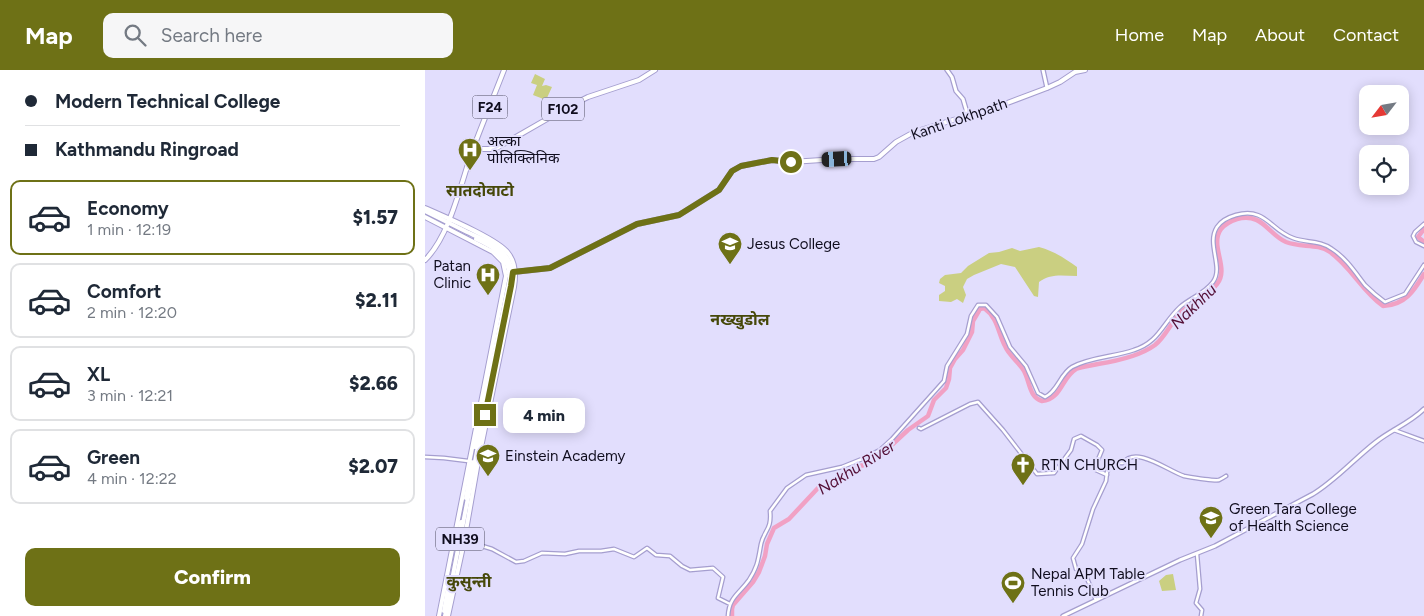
<!DOCTYPE html>
<html lang="en">
<head>
<meta charset="utf-8">
<style>
	body { margin:0; font-family:Figtree,"Noto Sans Devanagari",sans-serif; background:#f6f6f7; color:#1f2937; height:100vh; display:flex; flex-direction:column; font-size:19px; white-space:nowrap }
	* { box-sizing:border-box; margin:0 }
	p { font-size:16px; color:#747a83 }
	.icon { flex:none; width:28px; height:28px; fill:none; stroke:currentColor; stroke-width:2; stroke-linecap:round; stroke-linejoin:round }
	.map { position:relative; flex:1; overflow:hidden }
	.side { display:flex; flex-direction:column; background:#fff; width:425px }
	.side>* { flex:none }
	.guide { display:grid; align-content:center; height:110px; padding:0 25px; background:#fff }
	.needle { width:32px; rotate:239deg }
	.tools { position:absolute; left:934px; top:15px; display:grid; gap:10px }
	.tools a { display:grid; place-items:center; width:50px; height:50px; border-radius:10px; background:#fff; box-shadow:0 2px 12px #0003; font-size:25px }
	.end { position:absolute; width:22px; height:22px; margin:-11px; border:6px solid #6e7116; background:#fff; box-shadow:0 0 0 2px #fff }
	.from { border-radius:50% }
	.bubble { position:absolute; height:35px; border-radius:10px; background:#fff; box-shadow:0 2px 12px #0003; font-size:16px; font-weight:800; line-height:35px; text-align:center }
	.car { position:absolute; width:15px; height:30px; margin:-15px -8px; border-radius:6px; box-shadow:0 0 4px 1px #0007; background:linear-gradient(#222 24%,#8ab4d8 0 40%,#222 0 76%,#8ab4d8 0 86%,#222 0) }
	.guide b { display:flex; align-items:center; gap:18px; height:48px; font-size:19px }
	.guide b+b { border-top:1px solid #e0e1e3 }
	.guide i { width:12px; height:12px; background:#1f2937 }
	ul { padding:0; list-style:none }
	li { display:flex; align-items:center; gap:15px; height:75px; margin:0 10px 8px; padding:0 15px; border:2px solid #e0e1e3; border-radius:10px }
	li div { flex:1 }
	li b { display:block; font-size:19px }
	li em { font-style:normal; font-weight:800 }
	li.selected { border-color:#6e7116 }
	li>.icon { width:45px; height:45px; stroke-width:1.5 }
	.button { display:flex; gap:10px; margin-top:auto; padding:10px 25px }
	.button a { flex:1; height:58px; border-radius:10px; background:#6e7116; color:#fff; font-size:20px; font-weight:800; line-height:58px; text-align:center }
	header { display:flex; align-items:center; gap:30px; box-sizing:border-box; height:70px; padding:0 25px; background:#6e7116; color:#fff }
	header strong { font-size:24px }
	nav { display:flex; gap:28px; margin-inline-start:auto; font-size:18px }
	.search { width:350px; height:45px; background:#f6f6f7; display:flex; align-items:center; gap:12px; box-sizing:border-box; padding:0 18px; border-radius:10px; color:#747a83; font-size:19px }
	main { display:flex; flex:1; min-height:0 }
	.map>svg:first-child { display:block }
</style>
</head>
<body>
<header>
<strong>Map</strong>
<div class="search"><svg class="icon" aria-label="search" viewBox="0 0 24 24"><circle cx="10" cy="10" r="6"/><path d="M15 15l6 6"/></svg>Search here</div>
<nav><a>Home</a><a>Map</a><a>About</a><a>Contact</a></nav>
</header>
<main>
<section class="side">
<div class="guide">
<b><i class="from"></i>Modern Technical College</b>
<b><i></i>Kathmandu Ringroad</b>
</div>
<ul>
<li class="selected"><svg class="icon" aria-label="car" viewBox="0 0 24 24"><path d="M5 17H2v-5l4-1 3-4h7l3 4 3 1v5h-3M9 17h6M6 11h13"/><circle cx="7" cy="17" r="2"/><circle cx="17" cy="17" r="2"/></svg><div><b>Economy</b><p>1 min · 12:19</p></div><em>$1.57</em></li>
<li><svg class="icon" aria-label="car" viewBox="0 0 24 24"><path d="M5 17H2v-5l4-1 3-4h7l3 4 3 1v5h-3M9 17h6M6 11h13"/><circle cx="7" cy="17" r="2"/><circle cx="17" cy="17" r="2"/></svg><div><b>Comfort</b><p>2 min · 12:20</p></div><em>$2.11</em></li>
<li><svg class="icon" aria-label="car" viewBox="0 0 24 24"><path d="M5 17H2v-5l4-1 3-4h7l3 4 3 1v5h-3M9 17h6M6 11h13"/><circle cx="7" cy="17" r="2"/><circle cx="17" cy="17" r="2"/></svg><div><b>XL</b><p>3 min · 12:21</p></div><em>$2.66</em></li>
<li><svg class="icon" aria-label="car" viewBox="0 0 24 24"><path d="M5 17H2v-5l4-1 3-4h7l3 4 3 1v5h-3M9 17h6M6 11h13"/><circle cx="7" cy="17" r="2"/><circle cx="17" cy="17" r="2"/></svg><div><b>Green</b><p>4 min · 12:22</p></div><em>$2.07</em></li>
</ul>
<div class="button"><a>Confirm</a></div>
</section>
<div class="map">
<svg width="999" height="546" viewBox="0 0 999 546">
	<rect width="100%" height="100%" fill="#e2defd"/>
	<!-- green -->
	<path fill="#cacf81" d="M110,4L120,9L117,16L121,15L127,17L121,30L108,25L112,15L106,13Z
		M614,177C629,181 639,188 652,197V206C638,206 626,203 614,212L613,227L609,226L590,197L576,194L549,205L542,209L538,217L541,225L538,233L532,229L526,232L514,231V225L520,221V216L514,213L515,209L520,205L536,203L543,196L564,183L574,182L587,178L595,181Z
		M748,504L751,520L737,521L734,511L741,505Z"/>
	<g fill="none" stroke-linecap="round" stroke-linejoin="round">
		<!-- river -->
		<path stroke="#f1a1c4" stroke-width="4.5" d="M999,159L993,167L999,172
			M307,546V539L308,535L328,512L334,502L340,486L342,474L349,458L364,449L393,418L412,411L431,397L439,395L456,385L483,360L503,346L509,330L521,318L524,309L525,298L530,289L538,280L547,262L548,251L555,239L559,238C573,248 573,263 580,276C584,286 594,292 599,301C605,312 604,327 617,331C637,329 636,308 651,299C658,296 665,296 673,294C692,291 715,286 730,275C741,266 746,252 756,242C768,232 783,227 792,214C805,198 784,176 796,159C800,154 806,151 812,149C837,142 843,164 861,172C876,178 892,173 905,182C926,197 937,221 958,236C980,235 989,221 999,204"/>
		<defs>
			<path id="tertiary" d="M999,154L990,162L988,166L991,172L999,176
				M494,358L496,359L545,334L553,332L578,360L612,404L629,403L646,380L649,369L656,366L672,375L677,380L670,397L671,400L682,405
				M969,360L999,371
				M0,387L19,388L51,392
				M39,472H44L67,479L91,492L99,491L117,483L140,484L154,481H176L189,479L209,487L222,478L231,485L245,486L257,496L265,500L288,498L298,507L293,528L305,534
				M772,484L775,519L771,533L777,540L776,546
				M671,530L661,506L651,499L648,488L657,474L668,439L681,411L682,402L687,393H698C711,375 743,401 759,406C765,407 788,411 794,410C796,409 798,408 801,406
				M303,546C304,527 314,524 324,510C333,496 333,490 336,474C339,460 347,460 345,441L362,418L381,405L417,397L437,389L455,380L467,369L519,311L522,296L542,264L546,246L553,235H561L572,247L585,277L601,296L613,323L620,327C633,321 635,304 647,297C665,287 689,287 709,280C734,272 737,254 755,237C765,228 779,224 788,212C799,197 781,174 792,157C796,151 804,147 811,145C841,137 845,160 868,168C881,173 895,170 907,179C921,188 930,202 940,215C946,221 953,227 960,232L980,224L999,195"/>
			<path id="secondary" d="M522,0L527,7L531,21L538,29L543,46
				M618,0L622,18
				M638,546L755,490L790,476L888,424C911,410 929,389 951,372C966,360 985,353 999,339"/>
			<path id="primary" d="M48,79H70L143,37L163,27L214,10L230,0
				M0,138C18,146 73,169 83,183C91,193 91,205 89,217L53,392L39,472L23,546
				M0,147L68,182L78,192L81,206L14,546
				M0,190C25,166 36,112 48,79C58,52 69,26 79,0
				M81,203L125,198L212,154L254,145L294,120L307,101L316,96L347,90L366,92L412,89H449L454,87L471,72L489,62L577,35L622,18L635,12L650,2L660,0"/>
			<path id="trunk" d="M0,141C14,148 28,155 42,162C68,174 92,182 86,216L53,376L20,546
				M50,377L85,208C84,186 69,177 51,169
				M41,428L47,394
				M33,468L36,452
				M19,541L25,507"/>
		</defs>
		<!-- tertiary casing -->
		<use href="#tertiary" stroke="#a59ecf" stroke-width="5"/>
		<!-- secondary casing -->
		<use href="#secondary" stroke="#a59ecf" stroke-width="5.5"/>
		<!-- primary casing -->
		<use href="#primary" stroke="#a59ecf" stroke-width="6"/>
		<!-- trunk casing -->
		<use href="#trunk" stroke="#a59ecf" stroke-width="6"/>
		<!-- tertiary -->
		<use href="#tertiary" stroke="#fff" stroke-width="2.5"/>
		<!-- secondary -->
		<use href="#secondary" stroke="#fff" stroke-width="3"/>
		<!-- primary -->
		<use href="#primary" stroke="#fff" stroke-width="4"/>
		<!-- trunk -->
		<use href="#trunk" stroke="#fff" stroke-width="4"/>
	</g>
	<g fill="none" stroke-linecap="round" stroke-linejoin="round">
		<!-- route -->
		<path stroke="#6e7116" stroke-width="6" d="M60,345L86,216L88,202L125,198L212,154L254,145L294,120L307,101L316,96L347,90L366,92"/>
	</g>
	<!-- icons -->
	<defs>
		<symbol id="hospital-pin" viewBox="-11 -11 22 30"><path d="M0 17L-7.5 6A9.5 9.5 0 1 1 7.5 6Z" fill="#6e7116" stroke="#e2defd"/><path d="M-5-5h3v3.5h4V-5h3V5h-3V1.5h-4V5h-3Z" fill="#fff"/></symbol>
		<symbol id="university-pin" viewBox="-11 -11 22 30"><path d="M0 17L-7.5 6A9.5 9.5 0 1 1 7.5 6Z" fill="#6e7116" stroke="#e2defd"/><path d="M0-5L7-2L0 1L-7-2ZM-4 1L0 2.5L4 1V4Q0 6-4 4Z" fill="#fff"/></symbol>
		<symbol id="church-pin" viewBox="-11 -11 22 30"><path d="M0 17L-7.5 6A9.5 9.5 0 1 1 7.5 6Z" fill="#6e7116" stroke="#e2defd"/><path d="M-1.2-6h2.4v3.5h3.3v2.4h-3.3V6h-2.4V-.1h-3.3v-2.4h3.3Z" fill="#fff"/></symbol>
		<symbol id="stadium-pin" viewBox="-11 -11 22 30"><path d="M0 17L-7.5 6A9.5 9.5 0 1 1 7.5 6Z" fill="#6e7116" stroke="#e2defd"/><path d="M0-5a6.5 5 0 1 0 0 10a6.5 5 0 1 0 0-10ZM-3.5-1.8h7v3.6h-7Z" fill="#fff"/></symbol>
	</defs>
	<g fill-rule="evenodd">
		<use href="#hospital-pin" x="31" y="66" width="28" height="38"/>
		<use href="#university-pin" x="291" y="160" width="28" height="38"/>
		<use href="#hospital-pin" x="49" y="191" width="28" height="38"/>
		<use href="#university-pin" x="49" y="372" width="28" height="38"/>
		<use href="#church-pin" x="584" y="381" width="28" height="38"/>
		<use href="#university-pin" x="772" y="434" width="28" height="38"/>
		<use href="#stadium-pin" x="574" y="499" width="28" height="38"/>
	</g>
	<g text-anchor="middle" stroke-width="4" stroke-linejoin="round" paint-order="stroke">
		<!-- shield labels -->
		<g fill="#e2defd" stroke="#4f4c61" stroke-width="1">
			<rect x="47.5" y="25.5" width="35" height="23" rx="4"/>
			<rect x="117" y="27.5" width="42" height="23" rx="4"/>
			<rect x="11" y="457.5" width="48" height="23" rx="4"/>
		</g>
		<g font-size="14" font-weight="bold" fill="#100d1e">
			<text x="65" y="42">F24</text>
			<text x="138" y="44">F102</text>
			<text x="35" y="474">NH39</text>
		</g>
		<!-- street labels -->
		<g font-size="15" fill="#100d1e" stroke="#e2defd">
			<text transform="translate(534 49) rotate(-19)" y="5">Kanti Lokhpath</text>
		</g>
		<!-- poi labels -->
		<g font-size="15" fill="#100d1e" stroke="#e2defd" text-anchor="start">
			<text x="62" y="76">अल्का<tspan x="62" dy="17">पोलिक्लिनिक</tspan></text>
			<text x="322" y="179">Jesus College</text>
			<text x="46" y="201" text-anchor="end">Patan<tspan x="46" dy="17">Clinic</tspan></text>
			<text x="80" y="391">Einstein Academy</text>
			<text x="616" y="400">RTN CHURCH</text>
			<text x="804" y="444">Green Tara College<tspan x="804" dy="17">of Health Science</tspan></text>
			<text x="606" y="509">Nepal APM Table<tspan x="606" dy="17">Tennis Club</tspan></text>
		</g>
		<!-- neighbourhood labels -->
		<g font-size="16" font-weight="bold" fill="#464809" stroke="#e2defd">
			<text x="55" y="126">सातदोवाटो</text>
			<text x="315" y="255">नख्खुडोल</text>
			<text x="44" y="517">कुसुन्ती</text>
		</g>
		<!-- water labels -->
		<g font-size="16" font-style="italic" fill="#530e35" stroke="#e2defd">
			<text transform="translate(768 236) rotate(-44)" y="6">Nakhhu</text>
			<text transform="translate(431 397) rotate(-32)" y="6">Nakhu River</text>
		</g>
	</g>
</svg>
<div class="tools">
<a><svg class="needle" viewBox="-14 -14 28 28"><path d="M0-13l5 13h-10z" fill="#e53935"/><path d="M0 13l5-13h-10z" fill="#747a83"/></svg></a>
<a><svg class="icon" aria-label="locate" viewBox="0 0 24 24"><circle cx="12" cy="12" r="6"/><path d="M12 2v4M12 18v4M2 12h4M18 12h4"/></svg></a>
</div>
<i class="end from" style="left:366px;top:92px"></i>
<i class="end" style="left:60px;top:345px"></i>
<div class="bubble" style="left:78px;top:328px;width:82px">4 min</div>
<i class="car" style="left:412px;top:89px;rotate:267deg"></i>
</div>
</main>
</body>
</html>
